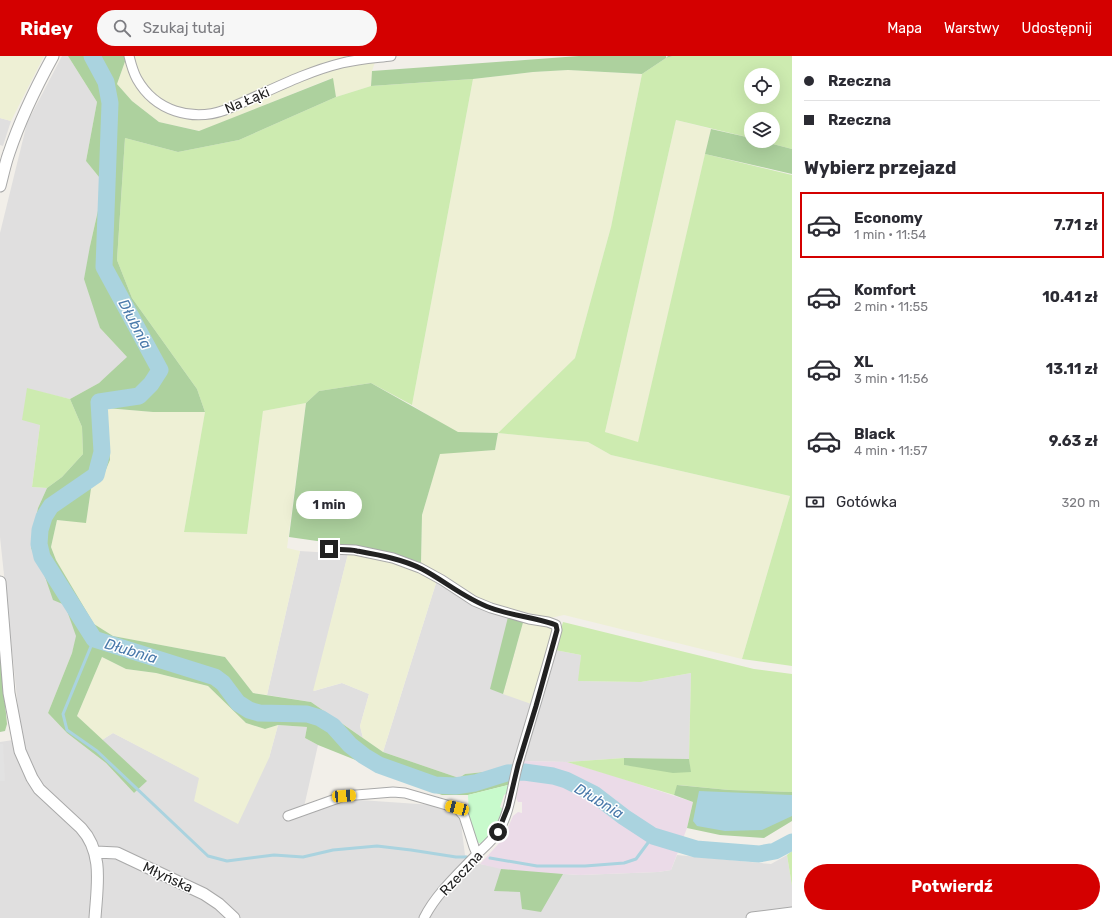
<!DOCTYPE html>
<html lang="pl">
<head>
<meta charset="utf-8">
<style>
	body { margin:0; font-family:Rubik,sans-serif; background:#f7f7f7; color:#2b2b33; height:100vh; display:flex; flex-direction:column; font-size:15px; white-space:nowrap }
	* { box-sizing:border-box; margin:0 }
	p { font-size:13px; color:#7c7c81 }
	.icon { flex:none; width:22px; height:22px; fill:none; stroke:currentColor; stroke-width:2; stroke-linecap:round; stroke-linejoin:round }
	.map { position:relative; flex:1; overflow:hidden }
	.sheet { display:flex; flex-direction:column; background:#fff; width:320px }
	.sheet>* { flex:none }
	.hud { display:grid; align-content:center; height:88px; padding:0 12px; background:#fff }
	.fabs { position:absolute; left:744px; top:12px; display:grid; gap:8px }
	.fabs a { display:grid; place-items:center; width:36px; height:36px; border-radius:50%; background:#fff; box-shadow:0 4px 16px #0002; font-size:20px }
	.end { position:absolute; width:18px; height:18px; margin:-9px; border:5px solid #222; background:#fff; box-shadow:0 0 0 2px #fff }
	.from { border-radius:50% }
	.bubble { position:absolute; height:28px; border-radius:14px; background:#fff; box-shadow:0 4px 16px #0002; font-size:13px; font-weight:700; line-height:28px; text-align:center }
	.car { position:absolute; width:12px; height:24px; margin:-12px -6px; border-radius:5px; box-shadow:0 0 3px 1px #0007; background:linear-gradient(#f5c518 24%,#345 0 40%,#f5c518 0 76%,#345 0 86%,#f5c518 0) }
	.hud b { display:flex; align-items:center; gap:14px; height:38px; font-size:15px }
	.hud b+b { border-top:1px solid #e1e1e2 }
	.hud i { width:10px; height:10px; background:#2b2b33 }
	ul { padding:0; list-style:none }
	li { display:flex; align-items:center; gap:12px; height:66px; margin:0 8px 6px; padding:0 4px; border:2px solid transparent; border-radius:0px }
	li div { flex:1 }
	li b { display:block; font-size:15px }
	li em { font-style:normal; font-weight:700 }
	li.selected { border-color:#d40000 }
	li>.icon { width:36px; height:36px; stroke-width:1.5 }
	h2 { padding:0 12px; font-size:18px; line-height:48px }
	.pay { display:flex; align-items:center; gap:10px; height:44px; padding:0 12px; font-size:15px }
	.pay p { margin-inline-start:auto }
	.primary-button { display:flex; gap:8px; margin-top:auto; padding:8px 12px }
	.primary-button a { flex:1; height:46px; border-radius:24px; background:#d40000; color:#fff; font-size:16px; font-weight:700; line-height:46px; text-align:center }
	header { display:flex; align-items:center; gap:24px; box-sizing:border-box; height:56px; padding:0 20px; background:#d40000; color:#fff }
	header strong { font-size:19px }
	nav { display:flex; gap:22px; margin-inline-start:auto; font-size:14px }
	.search { width:280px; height:36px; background:#f7f7f7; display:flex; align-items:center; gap:10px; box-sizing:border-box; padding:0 14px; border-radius:22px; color:#7c7c81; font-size:15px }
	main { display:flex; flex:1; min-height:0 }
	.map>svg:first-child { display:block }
</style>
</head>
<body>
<header>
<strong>Ridey</strong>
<div class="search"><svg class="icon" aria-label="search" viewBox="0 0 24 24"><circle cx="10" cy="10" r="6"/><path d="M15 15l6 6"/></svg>Szukaj tutaj</div>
<nav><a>Mapa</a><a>Warstwy</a><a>Udostępnij</a></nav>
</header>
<main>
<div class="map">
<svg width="792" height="862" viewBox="0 0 792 862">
	<rect width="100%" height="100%" fill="#f2efe9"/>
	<!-- residential -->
	<path fill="#e0dfdf" d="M62,0H68L97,46L86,105L99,121V150L90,190L100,272L128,302L99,327L70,343L27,333L40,369L32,431L47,432L38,452L33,474L31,492L47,524L65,549L77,580L72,597L48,657L67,677L106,707L134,737L146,724L102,684L113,677L200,722L269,702L278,669L307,671L305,682L318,689L304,751L345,743L433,749L453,756L460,760L465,799L480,808L518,815L580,819L658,816L671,814L677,799L771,808L787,799L792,830V862H0V686L13,684L27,727L39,723L30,706L21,680L0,481V177L27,67Z
		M0,62L11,65L3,90L0,89Z
		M300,495L348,498L314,635L342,627L369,638L360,670L363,682L311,646L267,639Z
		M437,524L468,546L508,561L534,649L513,713L465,718L459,722L383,696Z
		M555,594L581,599L579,625L641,626L691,617L689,703L624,702L567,706L523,705Z"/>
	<!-- industrial -->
	<path fill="#ebdbe8" d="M523,705L567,706L611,719L693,746L687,772L671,814L658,816L580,819L518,815L501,813L480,808L503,783L513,760L518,756L522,757V746H518L516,742L520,726L517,723Z"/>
	<!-- farmland -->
	<path fill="#eef0d5" d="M0,0H44L11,65L0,62Z
		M127,0H377L372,15L371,30L336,41L332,22L200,75L159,66L132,45L117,28Z
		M568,14L642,18L611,171L575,302L498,377L588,386L611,399L790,440L742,603L564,559L550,562L505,551L479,542L444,519L421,507L422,459L440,397L495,394L498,377L455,376L412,349L473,23L533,16Z
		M676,64L711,73L638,387L605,376Z
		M306,347L287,492L300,495L267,639L253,637L225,601L113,580L94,568L56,504L51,491L57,464L86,466L92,426L104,418L110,404L106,352L153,356H205L184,476L247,478L263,355Z
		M348,498L368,499L396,507L437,524L383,696L363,682L360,670L369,638L342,627L313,635Z
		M524,563L554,571L534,649L503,638Z
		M102,601L126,613L156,617L208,630L246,667L265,673L278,669L269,702L238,768L194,745L199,722L113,677L102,684L77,660Z"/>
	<!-- grass -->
	<path fill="#cdebb0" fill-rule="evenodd" d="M673,0H792V93L761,85H773V63H751V82L676,64L605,376L638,386L705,98L792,119V610L742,603L790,440L611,399L588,386L498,377L575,302L611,171L642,18L666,2ZM751,19H773V41H751Z
		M473,23L412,349L371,327L319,335L306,347L263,355L247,478L184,476L205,356L197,333L132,242L117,204L125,82L178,96L239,84L336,41L371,30Z
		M27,332L70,343L82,371L83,398L62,421L47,432L32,431L40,369L22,364Z
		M563,566L754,613L792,618V736L729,734L678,729L674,739L567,706L624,702V709L690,716L689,703L691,617L641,626L578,625L581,599L555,594Z
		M792,795V830L787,799Z"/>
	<!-- forest -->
	<path fill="#add19e" d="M68,0H127L117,28L132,45L159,66L199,75L333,22L336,41L239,84L178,96L125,82L117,204L132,242L197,333L205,356H153L106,352L110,404L104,418L92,426L86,467L57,464L51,491L56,504L94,568L113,580L225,601L253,637L311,646L383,696L459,722L465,718L513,713L510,727L508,729L468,739H442L380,716L358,705L318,689L305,682L307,671L278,669L265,673L246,667L208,630L156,617L126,613L102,601L77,660L147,725L134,737L106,707L67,677L48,657L72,597L76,580L65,549L53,544L43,515L31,492L33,474L38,452L47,432L62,421L83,398L82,371L70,343L99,327L127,301L100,272L84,223L90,190L99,150V121L86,105L97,46Z
		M579,0H666V2L668,0H673L666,2L642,18L568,14L533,16L473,23L371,30L372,15Z
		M711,73L751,82V85H761L792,93V118L705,98Z
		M371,327L458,376L498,377L495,394L440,398L422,459L421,507L373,493L289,481L306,347L319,335Z
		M508,561L524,563L503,638L490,633Z
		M0,596L7,668L5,675L0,676Z
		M624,702L689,703L691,716L673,717L624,709Z
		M677,729L729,734L792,736V765L764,782L720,779L687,772L693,746L674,739Z
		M501,813L563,818L541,856L522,853L520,836L494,835Z"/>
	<!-- park -->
	<path fill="#c8facc" d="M508,729L507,737L504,739L500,751L503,753C499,764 494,782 482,788L476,786L469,759L468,739Z"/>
	<!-- parking -->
	<path fill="#e2e2e2" d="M0,688H3L5,725H0Z"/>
	<!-- water -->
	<path fill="#aad3df" d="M699,735L792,739V760L762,774L725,775L697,770L693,765Z"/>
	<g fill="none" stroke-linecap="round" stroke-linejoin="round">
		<!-- stream -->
		<path stroke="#aad3df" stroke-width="3" d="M94,583L63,658L67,674L97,695L208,800L227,805L274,799L303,801L333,794L377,790L411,794L456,801H467
			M490,802L537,810H585L624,807L636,803L653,780"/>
		<!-- river -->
		<path stroke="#aad3df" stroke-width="17" d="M92,0L106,26L110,47L104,211L160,314L151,328L139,340L99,346L102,396L96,419L51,450L44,461L40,474L39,488L42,501L94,583L215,621L223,627L238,647L249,654L259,657L307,658L320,662L333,670L350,689L364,700L379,709L435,729L455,730L475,727L507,717L524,716L553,720L566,724L594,738L624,761L653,780L696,793L759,798L775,795L792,786"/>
		<defs>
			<path id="minor" d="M129,0C131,8 133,16 137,23C155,55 192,66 225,54C264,38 301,17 342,7C358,3 374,2 391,0
				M329,493L355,494L393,502L420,512L442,524L474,545L491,552L529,563L548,566L556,569L557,574C545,619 531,663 518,708C512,729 510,759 497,777C491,786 483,792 476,799C458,818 436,838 424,862
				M288,760L344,740L393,736L405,737L457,752L464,760L474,791L477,798"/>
			<path id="tertiary" d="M0,130C3,119 5,108 9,97C20,64 36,31 53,0
				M0,526L9,637L20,695L32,722L39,733L81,772C104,797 97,830 95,862
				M96,796L117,797L204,838L219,848L234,862
				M752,862L792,857"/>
		</defs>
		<!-- minor casing -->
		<use href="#minor" stroke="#a9a9a9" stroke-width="11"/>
		<!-- tertiary casing -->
		<use href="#tertiary" stroke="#a9a9a9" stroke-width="13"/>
		<!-- minor -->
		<use href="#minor" stroke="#fff" stroke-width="9"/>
		<!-- tertiary -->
		<use href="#tertiary" stroke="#fff" stroke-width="11"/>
	</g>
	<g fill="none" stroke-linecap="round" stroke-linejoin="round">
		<!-- route -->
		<path stroke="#222" stroke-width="5" d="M329,493C338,494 348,493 357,495C379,499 402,503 422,513C445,525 465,543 491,552C512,560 535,561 556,569L557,574L554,585L536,650L518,709L508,751L498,776"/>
	</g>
	<g text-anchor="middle" stroke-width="3" stroke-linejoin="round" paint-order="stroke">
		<!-- street labels -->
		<g font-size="14" fill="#222" stroke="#fff">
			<text transform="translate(247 44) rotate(-23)" y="5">Na Łąki</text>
			<text transform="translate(461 817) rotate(-47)" y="5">Rzeczna</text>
			<text transform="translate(168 821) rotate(25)" y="5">Młyńska</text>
		</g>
		<!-- water labels -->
		<g font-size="15" font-style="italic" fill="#4a7aab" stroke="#fff">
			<text transform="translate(135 268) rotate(62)" y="5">Dłubnia</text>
			<text transform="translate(131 595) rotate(17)" y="5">Dłubnia</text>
			<text transform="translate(599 745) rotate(31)" y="5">Dłubnia</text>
		</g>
	</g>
</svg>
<div class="fabs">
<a><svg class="icon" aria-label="locate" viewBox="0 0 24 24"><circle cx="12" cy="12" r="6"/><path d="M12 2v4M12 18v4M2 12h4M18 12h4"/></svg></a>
<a><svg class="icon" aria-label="layers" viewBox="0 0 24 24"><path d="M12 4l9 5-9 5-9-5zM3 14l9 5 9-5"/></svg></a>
</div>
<i class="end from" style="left:498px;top:776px"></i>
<i class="end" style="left:329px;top:493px"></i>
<div class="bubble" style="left:296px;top:435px;width:66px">1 min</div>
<i class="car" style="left:344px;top:740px;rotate:86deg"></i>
<i class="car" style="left:457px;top:752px;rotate:285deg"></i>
</div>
<section class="sheet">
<div class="hud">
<b><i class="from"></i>Rzeczna</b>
<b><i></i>Rzeczna</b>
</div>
<h2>Wybierz przejazd</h2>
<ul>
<li class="selected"><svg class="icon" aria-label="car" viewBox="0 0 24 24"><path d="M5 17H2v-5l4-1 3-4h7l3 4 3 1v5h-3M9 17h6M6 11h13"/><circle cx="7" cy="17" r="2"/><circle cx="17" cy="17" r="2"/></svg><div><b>Economy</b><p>1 min · 11:54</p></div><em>7.71 zł</em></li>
<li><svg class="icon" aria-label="car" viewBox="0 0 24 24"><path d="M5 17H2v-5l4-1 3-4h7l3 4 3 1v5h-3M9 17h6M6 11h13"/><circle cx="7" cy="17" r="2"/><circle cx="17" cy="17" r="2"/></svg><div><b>Komfort</b><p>2 min · 11:55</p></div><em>10.41 zł</em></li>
<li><svg class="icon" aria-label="car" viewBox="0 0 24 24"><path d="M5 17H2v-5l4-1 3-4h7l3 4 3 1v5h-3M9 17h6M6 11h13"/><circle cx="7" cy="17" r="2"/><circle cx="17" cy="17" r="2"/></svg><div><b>XL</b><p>3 min · 11:56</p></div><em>13.11 zł</em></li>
<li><svg class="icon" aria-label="car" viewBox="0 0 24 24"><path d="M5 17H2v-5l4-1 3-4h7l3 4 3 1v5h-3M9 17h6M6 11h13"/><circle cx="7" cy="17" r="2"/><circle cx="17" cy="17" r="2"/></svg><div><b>Black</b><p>4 min · 11:57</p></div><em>9.63 zł</em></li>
</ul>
<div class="pay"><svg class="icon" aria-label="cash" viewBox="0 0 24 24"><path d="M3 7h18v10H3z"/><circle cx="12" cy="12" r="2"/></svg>Gotówka<p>320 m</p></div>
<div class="primary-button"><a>Potwierdź</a></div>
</section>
</main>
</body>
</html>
